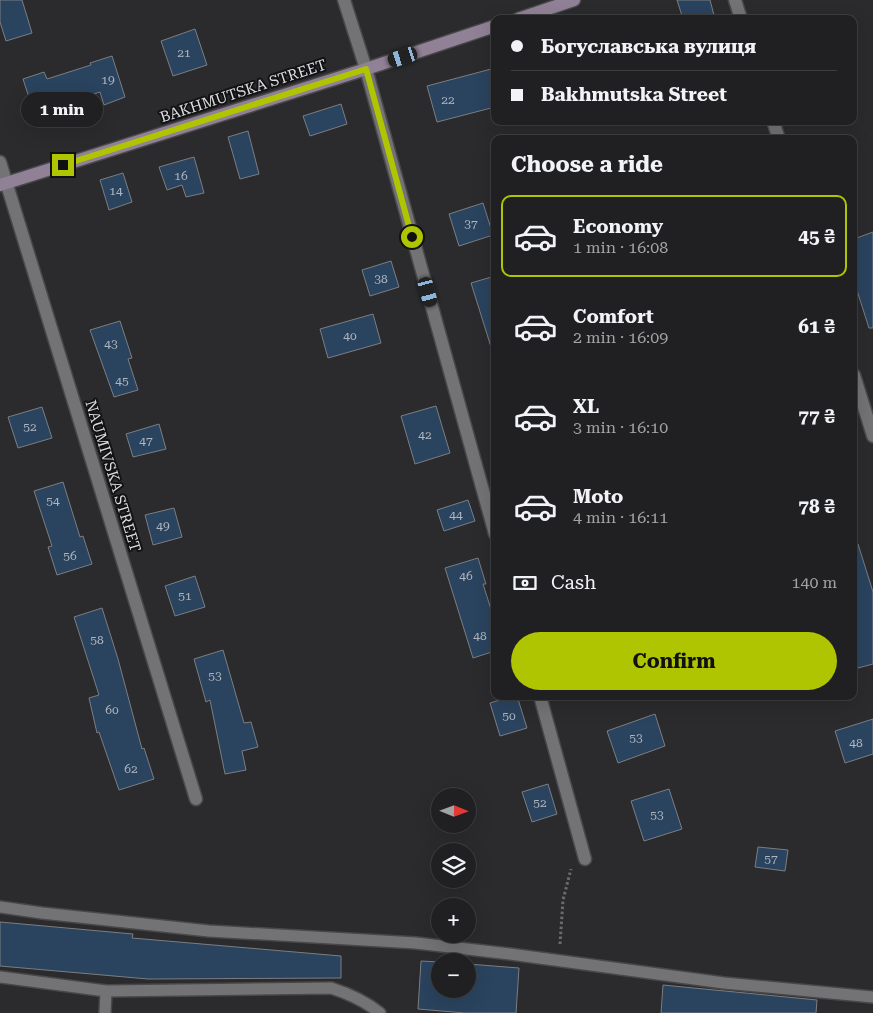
<!DOCTYPE html>
<html lang="en">
<head>
<meta charset="utf-8">
<style>
	body { margin:0; font-family:"Roboto Serif",serif; background:#2d2d2f; color:#f1f3f6; height:100vh; display:flex; flex-direction:column; font-size:19px; white-space:nowrap }
	* { box-sizing:border-box; margin:0 }
	p { font-size:16px; color:#a2a3a5 }
	.icon { flex:none; width:28px; height:28px; fill:none; stroke:currentColor; stroke-width:2; stroke-linecap:round; stroke-linejoin:round }
	.map { position:relative; flex:1; overflow:hidden }
	.details { position:absolute; left:491px; top:135px; width:366px; height:565px; display:flex; flex-direction:column; background:#202022; border-radius:10px; box-shadow:0 5px 20px #0002,0 0 0 1px #3d3e40 }
	.details>* { flex:none }
	.hud { position:absolute; left:491px; top:15px; width:366px; height:110px; border-radius:10px; box-shadow:0 5px 20px #0002,0 0 0 1px #3d3e40; display:grid; align-content:center; height:110px; padding:0 20px; background:#202022 }
	.needle { width:32px; rotate:91deg }
	.controls { position:absolute; left:431px; top:788px; display:grid; gap:10px }
	.controls a { display:grid; place-items:center; width:45px; height:45px; border-radius:50%; background:#202022; box-shadow:0 5px 20px #0002,0 0 0 1px #3d3e40; font-size:25px }
	.end { position:absolute; width:22px; height:22px; margin:-11px; border:6px solid #b0c502; background:#111; box-shadow:0 0 0 2px #111 }
	.from { border-radius:50% }
	.bubble { position:absolute; height:35px; border-radius:18px; background:#202022; box-shadow:0 5px 20px #0002,0 0 0 1px #3d3e40; font-size:16px; font-weight:700; line-height:35px; text-align:center }
	.car { position:absolute; width:15px; height:30px; margin:-15px -8px; border-radius:6px; box-shadow:0 0 4px 1px #0007; background:linear-gradient(#222 24%,#8ab4d8 0 40%,#222 0 76%,#8ab4d8 0 86%,#222 0) }
	.hud b { display:flex; align-items:center; gap:18px; height:48px; font-size:19px }
	.hud b+b { border-top:1px solid #3d3e40 }
	.hud i { width:12px; height:12px; background:#f1f3f6 }
	ul { padding:0; list-style:none }
	li { display:flex; align-items:center; gap:15px; height:82px; margin:0 10px 8px; padding:0 10px; border:2px solid transparent; border-radius:10px }
	li div { flex:1 }
	li b { display:block; font-size:19px }
	li em { font-style:normal; font-weight:700 }
	li.active { border-color:#b0c502 }
	li>.icon { width:45px; height:45px; stroke-width:1.5 }
	h2 { padding:0 20px; font-size:22px; line-height:60px }
	.pay { display:flex; align-items:center; gap:12px; height:55px; padding:0 20px; font-size:19px }
	.pay p { margin-inline-start:auto }
	.action { display:flex; gap:10px; margin-top:auto; padding:10px 20px }
	.action a { flex:1; height:58px; border-radius:30px; background:#b0c502; color:#111; font-size:20px; font-weight:700; line-height:58px; text-align:center }
	.map>svg:first-child { display:block }
</style>
</head>
<body>
<div class="map">
<svg width="873" height="1013" viewBox="0 0 873 1013">
	<rect width="100%" height="100%" fill="#2b2b2d"/>
	<!-- building -->
	<path fill="#2a435e" stroke="#7c7e81" d="M0,0H22L32,33L6,41L0,22Z
		M677,0H710L715,19H683Z
		M195,29L207,65L173,76L161,41Z
		M112,56L125,97L104,105L100,92L34,113L23,79L44,72L47,79L91,65L90,63Z
		M495,68V107L437,122L427,86Z
		M341,104L347,124L310,136L303,116Z
		M248,131L259,174L240,179L228,137Z
		M194,157L204,193L186,197L182,185L167,190L159,167Z
		M123,173L132,202L109,210L100,180Z
		M483,203L493,235L459,246L449,214Z
		M873,232V328H869L854,281V239Z
		M391,261L399,287L370,296L362,270Z
		M495,276V346L491,347L471,283Z
		M373,314L381,343L328,358L320,329Z
		M120,321L132,358L128,359L138,390L114,397L90,330Z
		M436,406L450,453L415,464L401,416Z
		M42,407L52,438L18,448L8,417Z
		M159,424L166,449L133,457L126,434Z
		M63,482L80,537L83,536L92,564L57,575L48,547L52,546L34,491Z
		M468,500L475,521L444,531L437,510Z
		M174,508L182,537L153,545L145,515Z
		M854,544H858L873,592V664L858,668L854,653Z
		M478,558L486,584H483L495,622V651L473,658L445,568Z
		M195,576L205,607L175,616L165,586Z
		M102,608L118,659L142,749L144,748L154,779L119,790L99,732L97,733L89,698L99,695L74,617Z
		M223,650L244,723L251,722L258,747L242,751L246,770L225,774L210,700L206,702L194,659Z
		M513,696H517L527,728L500,736L490,703Z
		M655,714L665,746L618,763L607,731Z
		M873,719V754L845,763L835,731Z
		M548,784L557,814L532,822L522,792Z
		M669,789L682,829L644,841L631,801Z
		M758,847L788,850L785,871L755,867Z
		M0,922L133,934L132,938L341,956V978L148,979L0,966Z
		M421,961L440,962V989H468V964L519,968L516,1013H465L418,1009Z
		M663,985L817,1000L816,1013H661Z"/>
	<g fill="none" stroke-linecap="round" stroke-linejoin="round">
		<defs>
			<path id="lane" d="M0,907L42,913L209,931L416,943L510,954L724,983L873,997
				M0,977L106,991L331,988C350,994 365,1001 380,1013
				M105,1013L106,991"/>
			<path id="street" d="M344,0L366,69L495,534
				M735,0L741,19
				M773,121L779,139
				M0,162L196,799
				M854,375L873,436
				M540,696L585,859"/>
			<path id="secondary" d="M518,19L574,0
				M0,185L366,69L495,26"/>
		</defs>
		<!-- lane casing -->
		<use href="#lane" stroke="#48484a" stroke-width="14"/>
		<!-- street casing -->
		<use href="#street" stroke="#48484a" stroke-width="15"/>
		<!-- secondary casing -->
		<use href="#secondary" stroke="#48484a" stroke-width="15"/>
		<!-- path -->
		<path stroke="#6c6c6e" stroke-width="3" stroke-dasharray="2.5 2.5" stroke-linecap="butt" d="M560,944L563,900L571,869"/>
		<!-- lane -->
		<use href="#lane" stroke="#737376" stroke-width="11"/>
		<!-- street -->
		<use href="#street" stroke="#737376" stroke-width="12"/>
		<!-- secondary -->
		<use href="#secondary" stroke="#908196" stroke-width="12"/>
	</g>
	<g fill="none" stroke-linecap="round" stroke-linejoin="round">
		<!-- route -->
		<path stroke="#b0c502" stroke-width="6" d="M63,165L366,69L412,237"/>
	</g>
	<g text-anchor="middle" stroke-width="4" stroke-linejoin="round" paint-order="stroke">
		<!-- number labels -->
		<g font-size="12" fill="#b0b6bf">
			<text x="184" y="57">21</text>
			<text x="108" y="84">19</text>
			<text x="448" y="104">22</text>
			<text x="181" y="180">16</text>
			<text x="116" y="195">14</text>
			<text x="471" y="228">37</text>
			<text x="381" y="283">38</text>
			<text x="350" y="340">40</text>
			<text x="111" y="348">43</text>
			<text x="122" y="385">45</text>
			<text x="30" y="431">52</text>
			<text x="425" y="439">42</text>
			<text x="146" y="445">47</text>
			<text x="53" y="505">54</text>
			<text x="456" y="519">44</text>
			<text x="163" y="530">49</text>
			<text x="70" y="560">56</text>
			<text x="466" y="580">46</text>
			<text x="185" y="600">51</text>
			<text x="480" y="640">48</text>
			<text x="97" y="644">58</text>
			<text x="215" y="680">53</text>
			<text x="112" y="714">60</text>
			<text x="509" y="720">50</text>
			<text x="636" y="742">53</text>
			<text x="856" y="747">48</text>
			<text x="131" y="773">62</text>
			<text x="540" y="807">52</text>
			<text x="657" y="819">53</text>
			<text x="771" y="863">57</text>
		</g>
		<!-- street labels -->
		<g font-size="15" fill="#dddddf" stroke="#131315">
			<text transform="translate(243 91) rotate(-18)" y="5">BAKHMUTSKA STREET</text>
			<text transform="translate(113 476) rotate(73)" y="5">NAUMIVSKA STREET</text>
		</g>
	</g>
</svg>
<div class="controls">
<a><svg class="needle" viewBox="-14 -14 28 28"><path d="M0-13l5 13h-10z" fill="#e53935"/><path d="M0 13l5-13h-10z" fill="#a2a3a5"/></svg></a>
<a><svg class="icon" aria-label="layers" viewBox="0 0 24 24"><path d="M12 4l9 5-9 5-9-5zM3 14l9 5 9-5"/></svg></a>
<a>+</a>
<a>−</a>
</div>
<i class="end from" style="left:412px;top:237px"></i>
<i class="end" style="left:63px;top:165px"></i>
<div class="bubble" style="left:21px;top:92px;width:82px">1 min</div>
<i class="car" style="left:403px;top:57px;rotate:252deg"></i>
<i class="car" style="left:428px;top:292px;rotate:165deg"></i>
<div class="hud">
<b><i class="from"></i>Богуславська вулиця</b>
<b><i></i>Bakhmutska Street</b>
</div>
<section class="details">
<h2>Choose a ride</h2>
<ul>
<li class="active"><svg class="icon" aria-label="car" viewBox="0 0 24 24"><path d="M5 17H2v-5l4-1 3-4h7l3 4 3 1v5h-3M9 17h6M6 11h13"/><circle cx="7" cy="17" r="2"/><circle cx="17" cy="17" r="2"/></svg><div><b>Economy</b><p>1 min · 16:08</p></div><em>45 ₴</em></li>
<li><svg class="icon" aria-label="car" viewBox="0 0 24 24"><path d="M5 17H2v-5l4-1 3-4h7l3 4 3 1v5h-3M9 17h6M6 11h13"/><circle cx="7" cy="17" r="2"/><circle cx="17" cy="17" r="2"/></svg><div><b>Comfort</b><p>2 min · 16:09</p></div><em>61 ₴</em></li>
<li><svg class="icon" aria-label="car" viewBox="0 0 24 24"><path d="M5 17H2v-5l4-1 3-4h7l3 4 3 1v5h-3M9 17h6M6 11h13"/><circle cx="7" cy="17" r="2"/><circle cx="17" cy="17" r="2"/></svg><div><b>XL</b><p>3 min · 16:10</p></div><em>77 ₴</em></li>
<li><svg class="icon" aria-label="car" viewBox="0 0 24 24"><path d="M5 17H2v-5l4-1 3-4h7l3 4 3 1v5h-3M9 17h6M6 11h13"/><circle cx="7" cy="17" r="2"/><circle cx="17" cy="17" r="2"/></svg><div><b>Moto</b><p>4 min · 16:11</p></div><em>78 ₴</em></li>
</ul>
<div class="pay"><svg class="icon" aria-label="cash" viewBox="0 0 24 24"><path d="M3 7h18v10H3z"/><circle cx="12" cy="12" r="2"/></svg>Cash<p>140 m</p></div>
<div class="action"><a>Confirm</a></div>
</section>
</div>
</body>
</html>
